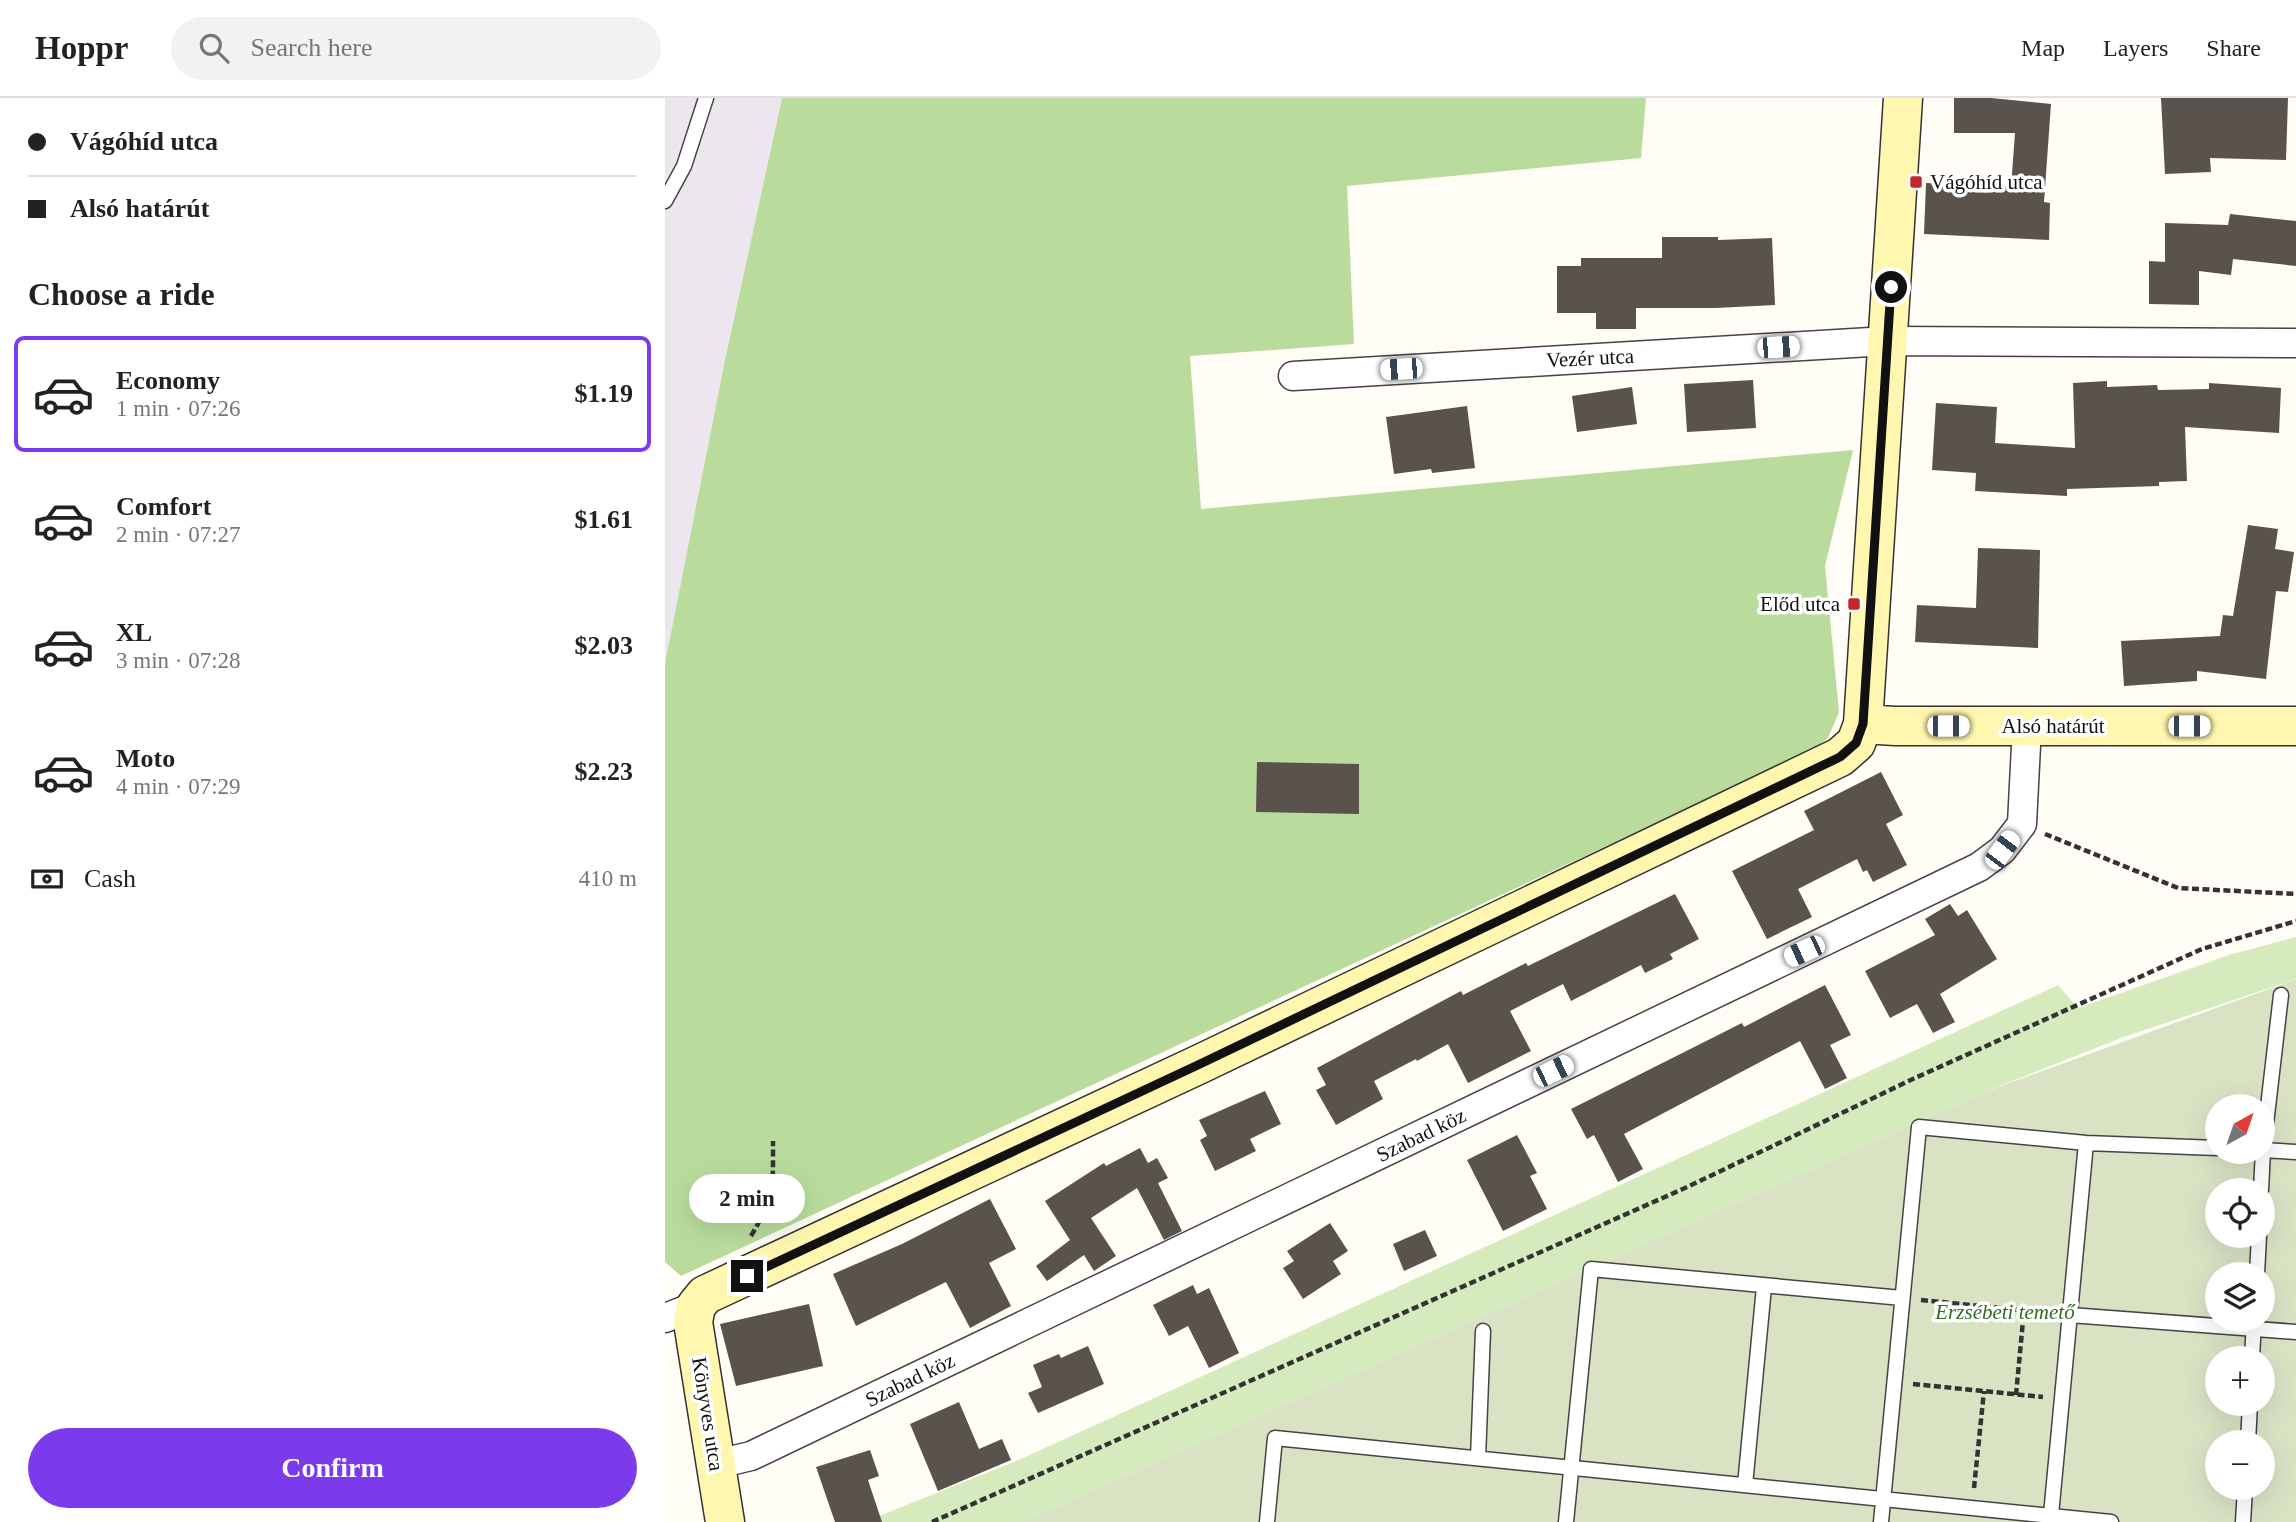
<!DOCTYPE html>
<html lang="en">
<head>
<meta charset="utf-8">
<style>
	body { margin:0; font-family:Georgia,serif; background:#f2f2f2; color:#222; height:100vh; display:flex; flex-direction:column; font-size:26px; white-space:nowrap }
	* { box-sizing:border-box; margin:0 }
	p { font-size:23px; color:#767676 }
	.icon { flex:none; width:38px; height:38px; fill:none; stroke:currentColor; stroke-width:2; stroke-linecap:round; stroke-linejoin:round }
	.map { position:relative; flex:1; overflow:hidden }
	.side { display:flex; flex-direction:column; background:#fff; width:665px }
	.side>* { flex:none }
	.hud { display:grid; align-content:center; height:154px; padding:0 28px; background:#fff }
	.needle { width:46px; rotate:40deg }
	.fabs { position:absolute; left:1540px; top:996px; display:grid; gap:14px }
	.fabs a { display:grid; place-items:center; width:70px; height:70px; border-radius:50%; background:#fff; box-shadow:0 7px 28px #0002; font-size:35px }
	.end { position:absolute; width:32px; height:32px; margin:-16px; border:9px solid #111; background:#fff; box-shadow:0 0 0 4px #fff }
	.from { border-radius:50% }
	.bubble { position:absolute; height:49px; border-radius:24px; background:#fff; box-shadow:0 7px 28px #0002; font-size:23px; font-weight:700; line-height:49px; text-align:center }
	.car { position:absolute; width:21px; height:42px; margin:-21px -10px; border-radius:9px; box-shadow:0 0 5px 2px #0007; background:linear-gradient(#fff 24%,#345 0 40%,#fff 0 76%,#345 0 86%,#fff 0) }
	.hud b { display:flex; align-items:center; gap:24px; height:66px; font-size:26px }
	.hud b+b { border-top:2px solid #e0e0e0 }
	.hud i { width:18px; height:18px; background:#222 }
	ul { padding:0; list-style:none }
	li { display:flex; align-items:center; gap:21px; height:116px; margin:0 14px 10px; padding:0 14px; border:4px solid transparent; border-radius:10px }
	li div { flex:1 }
	li b { display:block; font-size:26px }
	li em { font-style:normal; font-weight:700 }
	li.selected { border-color:#7c3aed }
	li>.icon { width:63px; height:63px; stroke-width:1.5 }
	h2 { padding:0 28px; font-size:32px; line-height:84px }
	.pay { display:flex; align-items:center; gap:18px; height:77px; padding:0 28px; font-size:26px }
	.pay p { margin-inline-start:auto }
	.cta { display:flex; gap:14px; margin-top:auto; padding:14px 28px }
	.cta a { flex:1; height:80px; border-radius:42px; background:#7c3aed; color:#fff; font-size:28px; font-weight:700; line-height:80px; text-align:center }
	header { display:flex; align-items:center; gap:42px; box-sizing:border-box; height:98px; padding:0 35px; background:#fff; border-bottom:2px solid #e0e0e0 }
	header strong { font-size:33px }
	nav { display:flex; gap:38px; margin-inline-start:auto; font-size:24px }
	.search { width:490px; height:63px; background:#f2f2f2; display:flex; align-items:center; gap:18px; box-sizing:border-box; padding:0 24px; border-radius:38px; color:#767676; font-size:26px }
	main { display:flex; flex:1; min-height:0 }
	.map>svg:first-child { display:block }
</style>
</head>
<body>
<header>
<strong>Hoppr</strong>
<div class="search"><svg class="icon" aria-label="search" viewBox="0 0 24 24"><circle cx="10" cy="10" r="6"/><path d="M15 15l6 6"/></svg>Search here</div>
<nav><a>Map</a><a>Layers</a><a>Share</a></nav>
</header>
<main>
<section class="side">
<div class="hud">
<b><i class="from"></i>Vágóhíd utca</b>
<b><i></i>Alsó határút</b>
</div>
<h2>Choose a ride</h2>
<ul>
<li class="selected"><svg class="icon" aria-label="car" viewBox="0 0 24 24"><path d="M5 17H2v-5l4-1 3-4h7l3 4 3 1v5h-3M9 17h6M6 11h13"/><circle cx="7" cy="17" r="2"/><circle cx="17" cy="17" r="2"/></svg><div><b>Economy</b><p>1 min · 07:26</p></div><em>$1.19</em></li>
<li><svg class="icon" aria-label="car" viewBox="0 0 24 24"><path d="M5 17H2v-5l4-1 3-4h7l3 4 3 1v5h-3M9 17h6M6 11h13"/><circle cx="7" cy="17" r="2"/><circle cx="17" cy="17" r="2"/></svg><div><b>Comfort</b><p>2 min · 07:27</p></div><em>$1.61</em></li>
<li><svg class="icon" aria-label="car" viewBox="0 0 24 24"><path d="M5 17H2v-5l4-1 3-4h7l3 4 3 1v5h-3M9 17h6M6 11h13"/><circle cx="7" cy="17" r="2"/><circle cx="17" cy="17" r="2"/></svg><div><b>XL</b><p>3 min · 07:28</p></div><em>$2.03</em></li>
<li><svg class="icon" aria-label="car" viewBox="0 0 24 24"><path d="M5 17H2v-5l4-1 3-4h7l3 4 3 1v5h-3M9 17h6M6 11h13"/><circle cx="7" cy="17" r="2"/><circle cx="17" cy="17" r="2"/></svg><div><b>Moto</b><p>4 min · 07:29</p></div><em>$2.23</em></li>
</ul>
<div class="pay"><svg class="icon" aria-label="cash" viewBox="0 0 24 24"><path d="M3 7h18v10H3z"/><circle cx="12" cy="12" r="2"/></svg>Cash<p>410 m</p></div>
<div class="cta"><a>Confirm</a></div>
</section>
<div class="map">
<svg width="1631" height="1424" viewBox="0 0 1631 1424">
	<rect width="100%" height="100%" fill="#fffdf5"/>
	<!-- industrial -->
	<path fill="#eee6ef" d="M0,0H117L60,262L0,565Z"/>
	<!-- green -->
	<path fill="#d5ebbd" d="M1631,839V881L1456,940L1317,995L356,1424H199L356,1361L1393,887L1413,910L1567,856Z"/>
	<!-- forest -->
	<path fill="#b9dc9c" d="M117,0H981L976,60L682,88L689,246L525,258L536,411L1188,352L1160,468L1174,614L1163,640L1146,653L16,1178L0,1164V565L60,262Z"/>
	<!-- cemetery -->
	<path fill="#d9e3c4" fill-rule="evenodd" d="M1631,881V1424H356L1317,995ZM1552,1008H1598V1054H1552ZM1552,1092H1598V1138H1552ZM1552,1176H1598V1222H1552ZM1552,1260H1598V1306H1552ZM1552,1344H1598V1390H1552Z"/>
	<!-- building -->
	<path fill="#5a524d" d="M1289,0H1326L1386,6L1379,104L1385,105L1384,142L1259,136L1261,85L1346,89L1350,35H1289Z
		M1496,0H1623L1621,62L1545,60L1546,74L1500,76Z
		M1565,116L1631,123V168L1568,161L1566,177L1534,173V207L1484,206V163L1500,164V125L1563,127Z
		M997,139H1053V142L1107,140L1110,207L1051,210H971V231H931V215H892V168H916V160H997Z
		M1088,282L1091,330L1022,334L1019,286Z
		M1442,283V289L1492,287L1493,292L1544,291V285L1616,290L1614,335L1520,329L1522,383L1494,384V388L1402,391V398L1310,393L1311,375L1267,372L1271,305L1332,309L1330,345L1410,350L1408,285Z
		M967,289L972,326L912,334L907,298Z
		M802,308L810,370L767,375L766,371L729,376L721,319Z
		M1583,427L1613,431L1610,451L1629,454L1623,494L1611,493L1601,581L1532,573V583L1459,588L1456,543L1555,538L1558,517L1568,518Z
		M1313,450L1375,452L1373,550L1250,544L1252,507L1311,510Z
		M592,664L694,666V716L591,714Z
		M1216,674L1238,717L1221,726L1242,767L1208,784L1202,772L1198,774L1192,761L1133,791L1147,819L1102,841L1067,773L1149,732L1139,713Z
		M1010,796L1034,841L1005,856L1008,861L980,875L976,867L906,903L898,886L845,913L866,953L803,985L783,946L752,963L751,961L709,983L718,1001L671,1027L651,992L661,987L652,970L796,893L798,897L861,865L863,868Z
		M1285,806L1293,818L1302,812L1332,861L1275,896L1290,924L1268,935L1252,906L1225,920L1200,873L1270,837L1260,821Z
		M1160,887L1186,937L1165,947L1182,980L1160,991L1135,943L959,1036L978,1071L953,1084L929,1037L922,1041L906,1011L1077,925L1079,929Z
		M600,993L616,1026L585,1041L591,1053L550,1073L535,1042L542,1038L534,1022Z
		M852,1037L872,1075L865,1078L882,1111L838,1133L802,1062Z
		M475,1050L483,1065L492,1060L503,1080L493,1085L517,1133L499,1142L472,1090L426,1120L451,1158L429,1173L419,1157L382,1183L371,1168L405,1142L380,1103L439,1065L441,1068Z
		M325,1101L351,1151L324,1165L346,1208L305,1230L281,1184L191,1228L168,1176L237,1146Z
		M665,1125L683,1153L668,1163L676,1176L638,1201L618,1170L629,1163L622,1153Z
		M760,1132L772,1158L739,1173L728,1146Z
		M528,1187L532,1196L544,1190L574,1255L544,1270L523,1228L504,1238L488,1207Z
		M144,1206L158,1268L71,1288L55,1226Z
		M423,1248L439,1286L373,1315L363,1295L377,1289L368,1267L394,1256L396,1260Z
		M294,1304L314,1351L337,1341L346,1362L273,1393L245,1326Z
		M205,1352L214,1378L203,1382L217,1424H170L151,1369Z"/>
	<g fill="none" stroke-linecap="round" stroke-linejoin="round">
		<defs>
			<path id="lane" d="M0,103L19,68L41,0
				M1598,1052L1631,1054
				M1596,1092L1598,1052L1616,897
				M1592,1176L1594,1138
				M1405,1217L1631,1234
				M1587,1260L1589,1223
				M1583,1344L1585,1306
				M813,1360L818,1233
				M1080,1387L1099,1189
				M1386,1417L1421,1045
				M602,1424L610,1340L1446,1424
				M901,1424L926,1171L1237,1200
				M1216,1424L1254,1029L1421,1045L1552,1050
				M1578,1424L1580,1390"/>
			<path id="street" d="M628,278L1222,243L1631,245
				M0,1220L31,1208
				M52,1366L86,1358L1314,769L1337,752L1357,726L1362,628"/>
			<path id="secondary" d="M1198,626L1230,628H1631
				M60,1424L28,1224L31,1208L40,1197L535,966L1175,659L1191,645L1198,626L1238,0"/>
		</defs>
		<!-- lane casing -->
		<use href="#lane" stroke="#444" stroke-width="17"/>
		<!-- street casing -->
		<use href="#street" stroke="#444" stroke-width="31"/>
		<!-- secondary casing -->
		<use href="#secondary" stroke="#333" stroke-width="41"/>
		<!-- path -->
		<path stroke="#333" stroke-width="4.5" stroke-dasharray="7 3.5" stroke-linecap="butt" d="M1380,736L1513,790L1631,796
			M86,1138C110,1098 108,1088 108,1043
			M1256,1202L1386,1215
			M1248,1286L1378,1299
			M1351,1297L1359,1212
			M1309,1390L1319,1293
			M267,1424L1020,1090L1250,980L1537,851L1631,823"/>
		<!-- lane -->
		<use href="#lane" stroke="#fff" stroke-width="14"/>
		<!-- street -->
		<use href="#street" stroke="#fff" stroke-width="28"/>
		<!-- secondary -->
		<use href="#secondary" stroke="#fff6b0" stroke-width="38"/>
	</g>
	<g fill="none" stroke-linecap="round" stroke-linejoin="round">
		<!-- route -->
		<path stroke="#111" stroke-width="9" d="M82,1178L535,966L1175,659L1191,645L1198,626L1226,189"/>
	</g>
	<!-- markers -->
	<g fill="#c4262e" stroke="#fff" stroke-width="2.5">
		<rect x="1244" y="77" width="14" height="14" rx="3.5"/>
		<rect x="1182" y="499" width="14" height="14" rx="3.5"/>
	</g>
	<g text-anchor="middle" stroke-width="7" stroke-linejoin="round" paint-order="stroke">
		<!-- poi labels -->
		<g font-size="21" fill="#111" stroke="#fff" text-anchor="start">
			<text x="1265" y="91">Vágóhíd utca</text>
			<text x="1175" y="513" text-anchor="end">Előd utca</text>
		</g>
		<!-- street labels -->
		<g font-size="21" fill="#111" stroke="#fff">
			<text transform="translate(925 260) rotate(-3)" y="7">Vezér utca</text>
			<text x="1388" y="635">Alsó határút</text>
			<text transform="translate(756 1037) rotate(-26)" y="7">Szabad köz</text>
			<text transform="translate(245 1282) rotate(-26)" y="7">Szabad köz</text>
			<text transform="translate(43 1316) rotate(81)" y="7">Könyves utca</text>
		</g>
		<!-- park labels -->
		<g font-size="21" font-style="italic" fill="#2f6b1f" stroke="#fff">
			<text x="1340" y="1221">Erzsébeti temető</text>
		</g>
	</g>
</svg>
<div class="fabs">
<a><svg class="needle" viewBox="-14 -14 28 28"><path d="M0-13l5 13h-10z" fill="#e53935"/><path d="M0 13l5-13h-10z" fill="#767676"/></svg></a>
<a><svg class="icon" aria-label="locate" viewBox="0 0 24 24"><circle cx="12" cy="12" r="6"/><path d="M12 2v4M12 18v4M2 12h4M18 12h4"/></svg></a>
<a><svg class="icon" aria-label="layers" viewBox="0 0 24 24"><path d="M12 4l9 5-9 5-9-5zM3 14l9 5 9-5"/></svg></a>
<a>+</a>
<a>−</a>
</div>
<i class="end from" style="left:1226px;top:189px"></i>
<i class="end" style="left:82px;top:1178px"></i>
<div class="bubble" style="left:24px;top:1076px;width:116px">2 min</div>
<i class="car" style="left:1113px;top:249px;rotate:87deg"></i>
<i class="car" style="left:736px;top:271px;rotate:267deg"></i>
<i class="car" style="left:1283px;top:628px;rotate:90deg"></i>
<i class="car" style="left:1524px;top:628px;rotate:90deg"></i>
<i class="car" style="left:1337px;top:752px;rotate:37deg"></i>
<i class="car" style="left:1139px;top:853px;rotate:245deg"></i>
<i class="car" style="left:888px;top:973px;rotate:64deg"></i>
</div>
</main>
</body>
</html>
